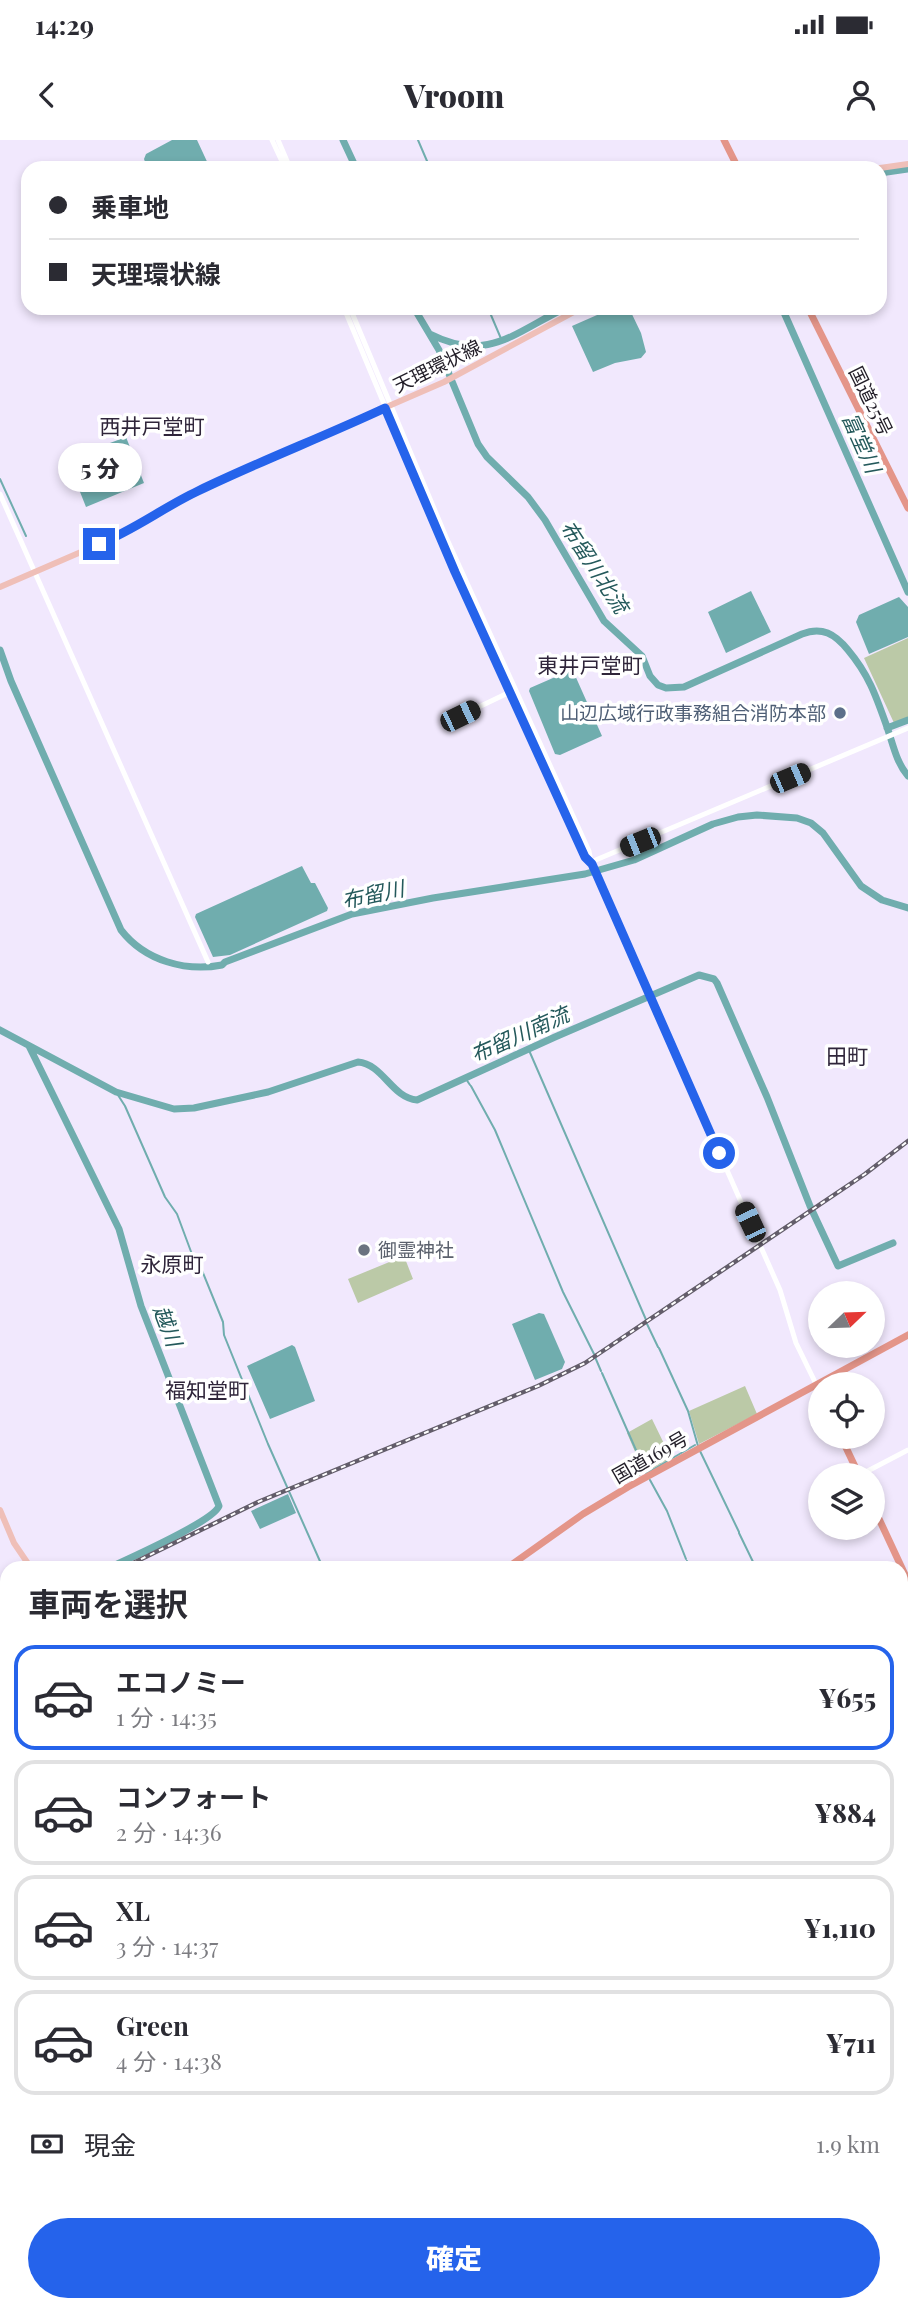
<!DOCTYPE html>
<html lang="ja">
<head>
<meta charset="utf-8">
<style>
	body { margin:0; font-family:"Playfair Display","Noto Sans JP",serif; background:#f7f7f7; color:#2b2b33; height:100vh; display:flex; flex-direction:column; font-size:26px; white-space:nowrap }
	* { box-sizing:border-box; margin:0 }
	p { font-size:23px; color:#7c7c81 }
	.icon { flex:none; width:38px; height:38px; fill:none; stroke:currentColor; stroke-width:2; stroke-linecap:round; stroke-linejoin:round }
	.map { position:relative; flex:1; overflow:hidden }
	.side { position:absolute; left:0px; top:1421px; width:908px; height:751px; display:flex; flex-direction:column; background:#fff; border-radius:21px 21px 0 0; box-shadow:0 4px 10px #0003 }
	.side>* { flex:none }
	.top-card { position:absolute; left:21px; top:21px; width:866px; height:154px; border-radius:21px; box-shadow:0 4px 10px #0003; display:grid; align-content:center; height:154px; padding:0 28px; background:#fff }
	.needle { width:46px; rotate:67deg }
	.tools { position:absolute; left:808px; top:1141px; display:grid; gap:14px }
	.tools a { display:grid; place-items:center; width:77px; height:77px; border-radius:50%; background:#fff; box-shadow:0 4px 10px #0003; font-size:35px }
	.end { position:absolute; width:32px; height:32px; margin:-16px; border:9px solid #2563eb; background:#fff; box-shadow:0 0 0 4px #fff }
	.from { border-radius:50% }
	.bubble { position:absolute; height:49px; border-radius:24px; background:#fff; box-shadow:0 4px 10px #0003; font-size:23px; font-weight:800; line-height:49px; text-align:center }
	.car { position:absolute; width:21px; height:42px; margin:-21px -10px; border-radius:9px; box-shadow:0 0 5px 2px #0007; background:linear-gradient(#222 24%,#8ab4d8 0 40%,#222 0 76%,#8ab4d8 0 86%,#222 0) }
	.top-card b { display:flex; align-items:center; gap:24px; height:66px; font-size:26px }
	.top-card b+b { border-top:2px solid #e1e1e2 }
	.top-card i { width:18px; height:18px; background:#2b2b33 }
	ul { padding:0; list-style:none }
	li { display:flex; align-items:center; gap:21px; height:105px; margin:0 14px 10px; padding:0 14px; border:4px solid #e1e1e2; border-radius:21px }
	li div { flex:1 }
	li b { display:block; font-size:26px }
	li em { font-style:normal; font-weight:800 }
	li.on { border-color:#2563eb }
	li>.icon { width:63px; height:63px; stroke-width:1.5 }
	h2 { padding:0 28px; font-size:32px; line-height:84px }
	.pay { display:flex; align-items:center; gap:18px; height:77px; padding:0 28px; font-size:26px }
	.pay p { margin-inline-start:auto }
	.action { display:flex; gap:14px; margin-top:auto; padding:14px 28px }
	.action a { flex:1; height:80px; border-radius:42px; background:#2563eb; color:#fff; font-size:28px; font-weight:800; line-height:80px; text-align:center }
	.status { display:flex; justify-content:space-between; align-items:center; height:49px; padding:0 35px; background:#fff; direction:ltr }
	.status svg { height:19px; fill:currentColor }
	header { display:flex; justify-content:space-between; align-items:center; height:91px; padding:0 28px; background:#fff; font-size:32px; font-weight:800 }
	.map>svg:first-child { display:block }
</style>
</head>
<body>
<div class="status"><b>14:29</b><svg viewBox="0 0 49 12"><path d="M0 12V9h3v3zM5 12V6h3v6zM10 12V3h3v9zM15 12V0h3v12zM26 1h20v11H26zM47 4h2v5h-2z"/></svg></div>
<header><svg class="icon" aria-label="back" viewBox="0 0 24 24"><path d="M15 5l-7 7 7 7"/></svg>Vroom<svg class="icon" aria-label="person" viewBox="0 0 24 24"><circle cx="12" cy="8" r="4"/><path d="M4 21q1-7 8-7t8 7"/></svg></header>
<div class="map">
<svg width="908" height="2171" viewBox="0 0 908 2171">
	<rect width="100%" height="100%" fill="#f1e8fd"/>
	<!-- green -->
	<path fill="#bbc9a7" d="M908,498V577L894,583L864,518Z
		M404,1116L413,1139L358,1163L348,1139Z
		M745,1246L757,1274L699,1304L689,1271Z
		M652,1279L671,1318L627,1343L622,1332L639,1321L627,1293Z
		M741,2165H860L867,2171H750Z"/>
	<!-- water -->
	<path fill="#70adae" d="M172,0H197L210,28H147L144,19L146,14Z
		M613,168H629L641,193L646,212L641,218L615,223L593,232L572,186Z
		M126,297L144,343L86,367L67,319Z
		M751,451L771,492L726,513L708,472Z
		M899,457L908,467V497L869,514L856,482L859,475Z
		M569,531L574,533L602,596L560,615L555,614L529,551L530,548Z
		M302,726L311,743H315L328,768L327,771L230,815L213,817L195,777L196,774Z
		M539,1173L544,1174L565,1222L562,1229L535,1240L512,1184Z
		M292,1205L295,1207L315,1261L270,1279L247,1226Z
		M288,1354L296,1373L260,1389L251,1371Z"/>
	<g fill="none" stroke-linecap="round" stroke-linejoin="round">
		<!-- stream -->
		<path stroke="#70adae" stroke-width="2" d="M418,0L430,28
			M488,168L502,201
			M0,339L26,396
			M528,908L647,1182
			M466,939L470,945
			M471,946L495,990L563,1152L595,1216
			M116,952L125,966L165,1057L177,1074L193,1117L201,1128L223,1182L224,1195L268,1304L323,1428
			M647,1184L658,1207
			M659,1208L688,1271L698,1306
			M595,1217L601,1231
			M602,1233L647,1335
			M700,1311L739,1392
			M647,1333L695,1305
			M650,1340L667,1371L686,1419
			M739,1393L756,1428
			M687,1421L690,1428
			M0,1492L7,1508
			M268,2165L271,2171"/>
		<!-- river -->
		<path stroke="#70adae" stroke-width="7" d="M343,0L356,28
			M880,33L908,29
			M414,168L439,210L478,304L487,317L528,357L545,380L604,481L642,516L650,536L658,545L666,548L684,547L802,494C822,486 835,494 848,510C869,535 876,556 887,587C893,604 896,622 908,636
			M782,168L908,452
			M430,194C487,223 514,193 565,168
			M0,510L11,541L121,790C145,821 186,832 222,825L225,822L352,774L433,758L585,734L634,720L713,684L738,677L757,675L797,678L811,683L823,693L861,746L882,760L908,768
			M887,588L908,580
			M0,890L116,952L174,969L194,968L268,952L358,922C383,924 392,958 417,960L555,897L699,835L714,839L717,843L767,957L810,1066L838,1126L893,1103
			M29,906L119,1089L141,1166L219,1366C213,1382 129,1418 109,1428
			M0,1482L7,1478"/>
		<!-- secondary -->
		<path stroke="#fff" stroke-width="5" d="M272,0L285,28
			M278,0L290,28
			M344,168L440,398L585,717L591,722
			M350,168L446,397L589,711L591,722L760,1105L780,1150L796,1203L816,1244
			M0,354L208,822
			M460,576L510,552
			M591,722L908,588
			M860,1335L908,1310
			M901,1763L908,1781
			M901,2014L908,2003
			M901,2052L908,2073
			M391,2171L399,2165"/>
		<!-- primary -->
		<path stroke="#efbfb8" stroke-width="6" d="M880,28L908,24
			M0,447L111,399L180,360L246,328L444,242L581,168
			M0,1370L14,1403L31,1428
			M901,1741L908,1738
			M0,2080H7"/>
		<!-- highway -->
		<path stroke="#e49589" stroke-width="7" d="M724,0L738,28
			M808,168L908,368
			M841,1297L859,1335
			M873,1366L908,1441
			M507,1428L583,1374L628,1347L908,1195
			M0,1886L7,1869"/>
		<defs>
			<path id="rail" d="M123,1428L258,1362L538,1246L585,1223L865,1034L908,1001
				M0,1489L7,1485"/>
		</defs>
		<!-- rail casing -->
		<use href="#rail" stroke="#635d6a" stroke-width="4.5"/>
		<!-- rail -->
		<use href="#rail" stroke="#fff" stroke-width="2" stroke-dasharray="5" stroke-linecap="butt"/>
	</g>
	<g fill="none" stroke-linecap="round" stroke-linejoin="round">
		<!-- route -->
		<path stroke="#2563eb" stroke-width="9" d="M99,404C134,390 164,367 198,351C260,321 323,297 385,268L455,432L585,717L592,724L719,1013"/>
	</g>
	<!-- markers -->
	<circle fill="#5c6f8a" stroke="#fff" stroke-width="2.5" cx="840" cy="573" r="7"/>
	<circle fill="#6b7280" stroke="#fff" stroke-width="2.5" cx="364" cy="1110" r="7"/>
	<g text-anchor="middle" stroke-width="7" stroke-linejoin="round" paint-order="stroke">
		<!-- street labels -->
		<g font-size="19" fill="#211d27" stroke="#fff">
			<text transform="translate(437 226) rotate(-26)" y="7">天理環状線</text>
			<text transform="translate(871 261) rotate(64)" y="7">国道25号</text>
			<text transform="translate(650 1317) rotate(-30)" y="7">国道169号</text>
		</g>
		<!-- service labels -->
		<g font-size="19" fill="#4e5e75" stroke="#fff" text-anchor="end">
			<text x="826" y="580">山辺広域行政事務組合消防本部</text>
		</g>
		<!-- worship labels -->
		<g font-size="19" fill="#5b616d" stroke="#fff" text-anchor="start">
			<text x="378" y="1117">御霊神社</text>
		</g>
		<!-- neighbourhood labels -->
		<g font-size="21" fill="#2f253a" stroke="#fff">
			<text x="152" y="294">西井戸堂町</text>
			<text x="590" y="533">東井戸堂町</text>
			<text x="847" y="924">田町</text>
			<text x="172" y="1132">永原町</text>
			<text x="207" y="1258">福知堂町</text>
		</g>
		<!-- water labels -->
		<g font-size="21" font-style="italic" fill="#24595b" stroke="#fff">
			<text transform="translate(861 303) rotate(66)" y="7">富堂川</text>
			<text transform="translate(594 427) rotate(57)" y="7">布留川北流</text>
			<text transform="translate(373 755) rotate(-12)" y="7">布留川</text>
			<text transform="translate(520 895) rotate(-24)" y="7">布留川南流</text>
			<text transform="translate(167 1186) rotate(69)" y="7">越川</text>
		</g>
	</g>
</svg>
<div class="tools">
<a><svg class="needle" viewBox="-14 -14 28 28"><path d="M0-13l5 13h-10z" fill="#e53935"/><path d="M0 13l5-13h-10z" fill="#7c7c81"/></svg></a>
<a><svg class="icon" aria-label="locate" viewBox="0 0 24 24"><circle cx="12" cy="12" r="6"/><path d="M12 2v4M12 18v4M2 12h4M18 12h4"/></svg></a>
<a><svg class="icon" aria-label="layers" viewBox="0 0 24 24"><path d="M12 4l9 5-9 5-9-5zM3 14l9 5 9-5"/></svg></a>
</div>
<i class="end from" style="left:719px;top:1013px"></i>
<i class="end" style="left:99px;top:404px"></i>
<div class="bubble" style="left:58px;top:303px;width:84px">5 分</div>
<i class="car" style="left:460px;top:576px;rotate:64deg"></i>
<i class="car" style="left:790px;top:638px;rotate:67deg"></i>
<i class="car" style="left:640px;top:702px;rotate:248deg"></i>
<i class="car" style="left:750px;top:1082px;rotate:335deg"></i>
<div class="top-card">
<b><i class="from"></i>乗車地</b>
<b><i></i>天理環状線</b>
</div>
<section class="side">
<h2>車両を選択</h2>
<ul>
<li class="on"><svg class="icon" aria-label="car" viewBox="0 0 24 24"><path d="M5 17H2v-5l4-1 3-4h7l3 4 3 1v5h-3M9 17h6M6 11h13"/><circle cx="7" cy="17" r="2"/><circle cx="17" cy="17" r="2"/></svg><div><b>エコノミー</b><p>1 分 · 14:35</p></div><em>¥655</em></li>
<li><svg class="icon" aria-label="car" viewBox="0 0 24 24"><path d="M5 17H2v-5l4-1 3-4h7l3 4 3 1v5h-3M9 17h6M6 11h13"/><circle cx="7" cy="17" r="2"/><circle cx="17" cy="17" r="2"/></svg><div><b>コンフォート</b><p>2 分 · 14:36</p></div><em>¥884</em></li>
<li><svg class="icon" aria-label="car" viewBox="0 0 24 24"><path d="M5 17H2v-5l4-1 3-4h7l3 4 3 1v5h-3M9 17h6M6 11h13"/><circle cx="7" cy="17" r="2"/><circle cx="17" cy="17" r="2"/></svg><div><b>XL</b><p>3 分 · 14:37</p></div><em>¥1,110</em></li>
<li><svg class="icon" aria-label="car" viewBox="0 0 24 24"><path d="M5 17H2v-5l4-1 3-4h7l3 4 3 1v5h-3M9 17h6M6 11h13"/><circle cx="7" cy="17" r="2"/><circle cx="17" cy="17" r="2"/></svg><div><b>Green</b><p>4 分 · 14:38</p></div><em>¥711</em></li>
</ul>
<div class="pay"><svg class="icon" aria-label="cash" viewBox="0 0 24 24"><path d="M3 7h18v10H3z"/><circle cx="12" cy="12" r="2"/></svg>現金<p>1.9 km</p></div>
<div class="action"><a>確定</a></div>
</section>
</div>
</body>
</html>
